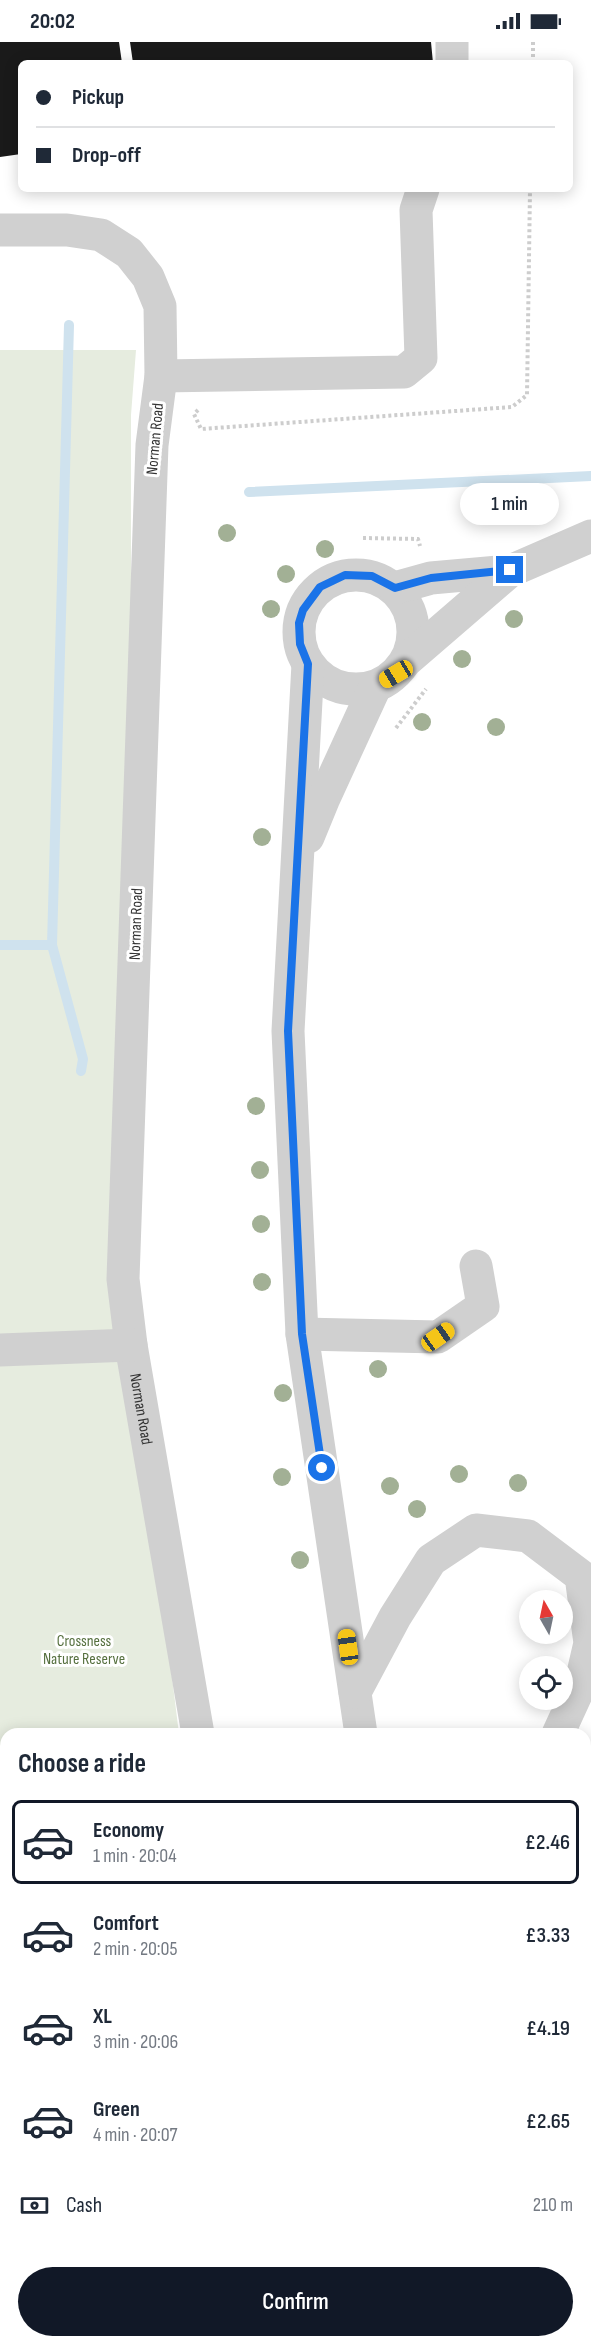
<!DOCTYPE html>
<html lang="en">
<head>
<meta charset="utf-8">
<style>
	body { margin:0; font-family:"Sofia Sans Condensed",sans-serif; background:#f2f2f3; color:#1f2937; height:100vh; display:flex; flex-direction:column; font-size:22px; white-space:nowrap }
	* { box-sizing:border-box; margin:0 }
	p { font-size:20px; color:#747a83 }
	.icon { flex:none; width:33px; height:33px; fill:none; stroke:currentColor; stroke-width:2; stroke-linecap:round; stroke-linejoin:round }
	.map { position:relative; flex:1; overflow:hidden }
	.details { position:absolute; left:0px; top:1686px; width:591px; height:620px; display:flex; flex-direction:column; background:#fff; border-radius:18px 18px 0 0; box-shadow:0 3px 15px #0003 }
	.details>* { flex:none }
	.banner { position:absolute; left:18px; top:18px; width:555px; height:132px; border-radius:9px; box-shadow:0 3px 15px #0003; display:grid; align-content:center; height:132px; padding:0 18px; background:#fff }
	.needle { width:39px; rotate:351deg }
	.buttons { position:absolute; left:519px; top:1548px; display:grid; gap:12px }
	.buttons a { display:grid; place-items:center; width:54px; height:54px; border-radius:50%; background:#fff; box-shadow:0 3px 15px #0003; font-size:30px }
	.end { position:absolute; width:27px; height:27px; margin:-14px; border:8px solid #1a73e8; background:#fff; box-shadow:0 0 0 3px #fff }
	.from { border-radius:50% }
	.bubble { position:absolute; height:42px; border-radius:21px; background:#fff; box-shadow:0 3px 15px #0003; font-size:20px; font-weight:600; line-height:42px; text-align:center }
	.car { position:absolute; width:18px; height:36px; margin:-18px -9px; border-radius:8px; box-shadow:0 0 4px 2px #0007; background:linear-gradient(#f5c518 24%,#345 0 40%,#f5c518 0 76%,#345 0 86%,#f5c518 0) }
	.banner b { display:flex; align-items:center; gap:21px; height:57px; font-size:22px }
	.banner b+b { border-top:2px solid #e0e1e3 }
	.banner i { width:15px; height:15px; background:#1f2937 }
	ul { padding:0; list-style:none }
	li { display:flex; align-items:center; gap:18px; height:84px; margin:0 12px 9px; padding:0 6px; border:3px solid transparent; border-radius:9px }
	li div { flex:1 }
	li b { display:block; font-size:22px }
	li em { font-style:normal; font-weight:600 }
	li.on { border-color:#111827 }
	li>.icon { width:54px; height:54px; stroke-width:1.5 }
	h2 { padding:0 18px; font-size:27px; line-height:72px }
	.pay { display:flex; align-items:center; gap:15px; height:66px; padding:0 18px; font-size:22px }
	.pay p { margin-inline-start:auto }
	.button { display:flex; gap:12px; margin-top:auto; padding:12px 18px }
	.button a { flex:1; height:69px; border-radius:36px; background:#111827; color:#fff; font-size:24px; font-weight:600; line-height:69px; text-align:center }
	.status { display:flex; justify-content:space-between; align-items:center; height:42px; padding:0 30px; background:#fff; direction:ltr }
	.status svg { height:16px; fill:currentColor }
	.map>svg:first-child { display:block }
</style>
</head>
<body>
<div class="status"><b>20:02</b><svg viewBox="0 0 49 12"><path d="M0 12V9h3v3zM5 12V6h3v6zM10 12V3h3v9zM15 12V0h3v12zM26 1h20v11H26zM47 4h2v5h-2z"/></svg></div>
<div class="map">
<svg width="591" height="2305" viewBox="0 0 591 2305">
	<rect width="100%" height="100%" fill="#fff"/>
	<!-- green -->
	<path fill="#e6ecdf" d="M0,308H136L131,373V1303L179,1692H6V2227L0,2228Z"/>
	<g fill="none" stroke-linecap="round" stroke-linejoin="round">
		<!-- stream -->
		<path stroke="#cfe2ee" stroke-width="10" d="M69,283L52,903L83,1017L81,1029
			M249,450L591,434
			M0,903H52
			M585,1982H591"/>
	</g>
	<!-- building -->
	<path fill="#1a1a1a" d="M0,0H119L122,21H21V112L0,115Z
		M130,0H431L433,21H133Z"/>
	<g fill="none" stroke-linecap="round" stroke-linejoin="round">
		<!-- path -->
		<path stroke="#cdcdcd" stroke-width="4" stroke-dasharray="3 3" stroke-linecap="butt" d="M533,21V0
			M198,368L194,372L201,387L512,365L527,353L530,147
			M363,496L418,497L420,504
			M396,686L426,647"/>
		<!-- minor -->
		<g stroke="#d0d0d0" stroke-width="33">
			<path d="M452,21V0"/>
			<path id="s1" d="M0,188H67L101,193L129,211L148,235L160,264L161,334L152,403L123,1237L131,1303L198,1692"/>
			<path d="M161,334L404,330L421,316L416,168L423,147"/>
			<circle cx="356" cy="590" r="57"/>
			<path d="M395,546L431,536L510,529L591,494"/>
			<path d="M408,617L510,529"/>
			<path d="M308,622L288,989L302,1292L361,1692"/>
			<path d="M308,795L324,756L375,645"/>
			<path d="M302,1292L438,1295L483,1264L476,1224"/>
			<path d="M0,1308L131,1303"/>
			<path d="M355,1650L395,1575L431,1518L476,1488L528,1494L581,1534L590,1601L580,1644L558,1692"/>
			<path d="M585,1843L591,1847"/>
			<path d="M585,2109L591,2108"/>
			<path d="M301,2300L302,2305"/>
			<path d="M453,2300L454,2305"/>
		</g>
	</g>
	<!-- trees -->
	<g fill="#a2b095">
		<circle cx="227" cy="491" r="9"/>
		<circle cx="325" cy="507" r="9"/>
		<circle cx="286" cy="532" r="9"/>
		<circle cx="271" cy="567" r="9"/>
		<circle cx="514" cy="577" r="9"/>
		<circle cx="462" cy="617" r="9"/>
		<circle cx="422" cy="680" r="9"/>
		<circle cx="496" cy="685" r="9"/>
		<circle cx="262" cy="795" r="9"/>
		<circle cx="256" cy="1064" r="9"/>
		<circle cx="260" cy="1128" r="9"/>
		<circle cx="261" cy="1182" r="9"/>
		<circle cx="262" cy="1240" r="9"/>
		<circle cx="378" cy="1327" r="9"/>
		<circle cx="283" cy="1351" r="9"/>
		<circle cx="459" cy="1432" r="9"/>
		<circle cx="282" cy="1435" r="9"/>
		<circle cx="518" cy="1441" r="9"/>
		<circle cx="390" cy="1444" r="9"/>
		<circle cx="417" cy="1467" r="9"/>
		<circle cx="300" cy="1518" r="9"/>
	</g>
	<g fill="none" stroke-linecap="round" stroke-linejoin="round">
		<!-- route -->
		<path stroke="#1a73e8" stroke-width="8" d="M322,1426L302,1292L288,989L308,622L300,602L299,581L303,568L320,545L345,533L372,534L395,546L431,536L510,528"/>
	</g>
	<g text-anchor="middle" stroke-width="6" stroke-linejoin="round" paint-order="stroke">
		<!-- street labels -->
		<g font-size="16" fill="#333" stroke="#fff">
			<text transform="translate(154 397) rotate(-85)" y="6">Norman Road</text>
			<text transform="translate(135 882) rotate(-88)" y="6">Norman Road</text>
			<text dy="6" stroke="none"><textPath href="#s1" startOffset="1302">Norman Road</textPath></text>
		</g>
		<!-- park labels -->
		<g font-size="16" fill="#56703f" stroke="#fff">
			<text x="84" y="1604">Crossness<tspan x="84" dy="18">Nature Reserve</tspan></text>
		</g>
	</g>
</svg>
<div class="buttons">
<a><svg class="needle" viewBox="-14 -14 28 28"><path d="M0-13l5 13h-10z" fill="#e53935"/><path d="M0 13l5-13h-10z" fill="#747a83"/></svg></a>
<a><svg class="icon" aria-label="locate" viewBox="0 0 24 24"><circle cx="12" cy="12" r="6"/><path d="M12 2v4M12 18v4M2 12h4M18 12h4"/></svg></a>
</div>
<i class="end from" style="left:322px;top:1426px"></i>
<i class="end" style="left:510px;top:528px"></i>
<div class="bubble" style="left:460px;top:441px;width:99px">1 min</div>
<i class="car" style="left:396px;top:632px;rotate:239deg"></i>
<i class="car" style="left:438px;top:1295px;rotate:55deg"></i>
<i class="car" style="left:348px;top:1605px;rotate:352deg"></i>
<div class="banner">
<b><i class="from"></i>Pickup</b>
<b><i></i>Drop-off</b>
</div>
<section class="details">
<h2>Choose a ride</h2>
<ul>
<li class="on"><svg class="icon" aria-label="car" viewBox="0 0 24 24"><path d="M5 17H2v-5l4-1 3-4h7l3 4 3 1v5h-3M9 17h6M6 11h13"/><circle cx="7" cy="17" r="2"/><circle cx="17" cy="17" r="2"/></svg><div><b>Economy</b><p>1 min · 20:04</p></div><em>£2.46</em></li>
<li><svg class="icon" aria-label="car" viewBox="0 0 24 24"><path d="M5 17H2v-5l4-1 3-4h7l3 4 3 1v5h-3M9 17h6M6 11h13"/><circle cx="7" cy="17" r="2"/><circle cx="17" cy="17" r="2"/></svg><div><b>Comfort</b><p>2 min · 20:05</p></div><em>£3.33</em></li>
<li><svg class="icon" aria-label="car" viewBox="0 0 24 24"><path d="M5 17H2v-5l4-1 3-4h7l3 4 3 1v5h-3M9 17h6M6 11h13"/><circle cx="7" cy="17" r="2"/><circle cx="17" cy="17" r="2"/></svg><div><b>XL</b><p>3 min · 20:06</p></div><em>£4.19</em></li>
<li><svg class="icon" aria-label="car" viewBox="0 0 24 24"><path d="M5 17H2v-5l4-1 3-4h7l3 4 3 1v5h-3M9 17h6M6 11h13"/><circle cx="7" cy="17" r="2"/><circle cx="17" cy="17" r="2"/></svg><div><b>Green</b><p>4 min · 20:07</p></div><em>£2.65</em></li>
</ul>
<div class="pay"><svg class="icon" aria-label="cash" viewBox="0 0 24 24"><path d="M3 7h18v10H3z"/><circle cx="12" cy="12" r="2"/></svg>Cash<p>210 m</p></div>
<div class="button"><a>Confirm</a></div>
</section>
</div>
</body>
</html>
